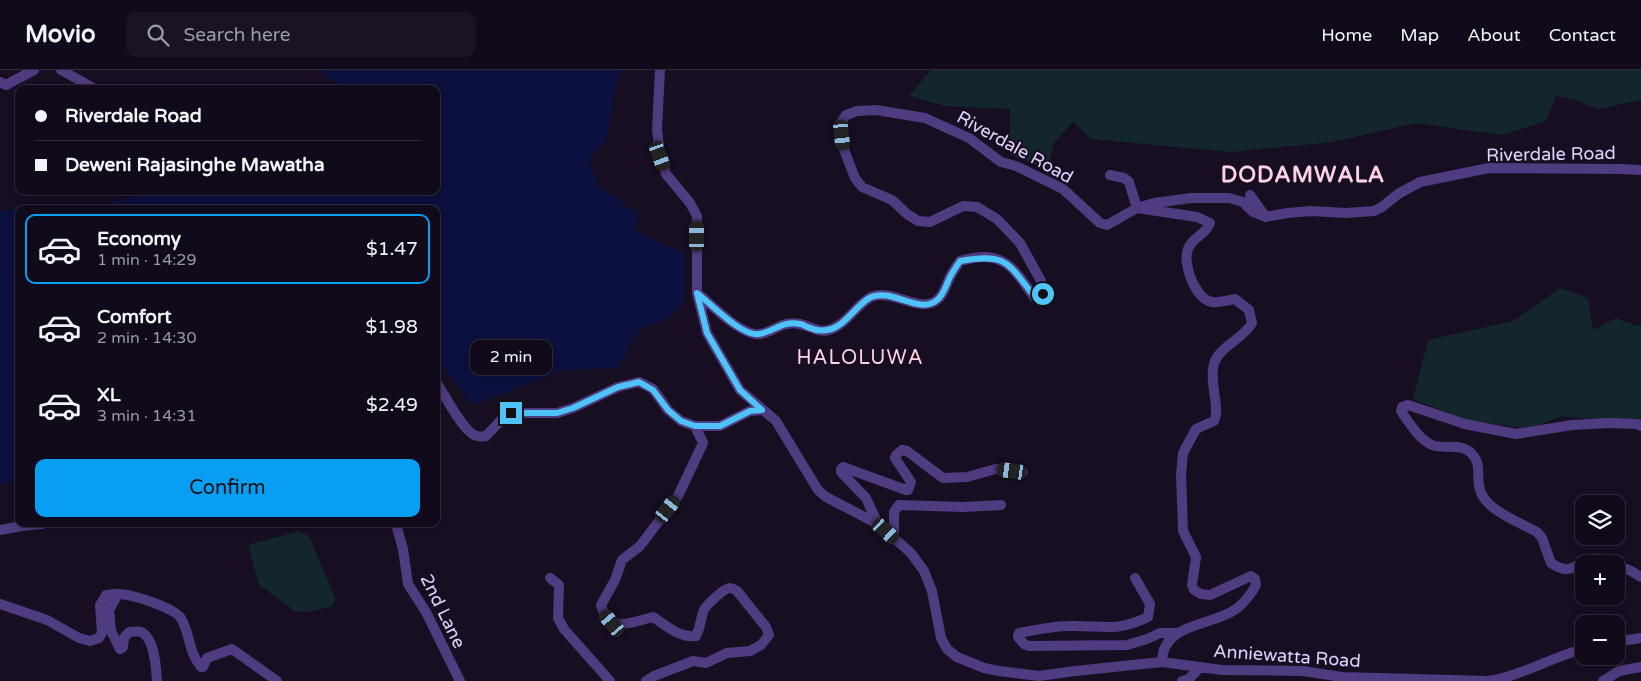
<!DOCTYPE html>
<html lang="en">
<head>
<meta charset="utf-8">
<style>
	body { margin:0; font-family:"Varela Round",sans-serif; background:#1a1323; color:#f1f3f6; height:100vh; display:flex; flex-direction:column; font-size:19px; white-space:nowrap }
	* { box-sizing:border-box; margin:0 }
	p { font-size:16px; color:#9c9aa2 }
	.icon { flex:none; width:28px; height:28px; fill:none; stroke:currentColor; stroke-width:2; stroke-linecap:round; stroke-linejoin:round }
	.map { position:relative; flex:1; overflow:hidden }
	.details { position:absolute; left:15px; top:135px; width:425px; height:322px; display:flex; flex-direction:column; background:#110a1a; border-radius:10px; box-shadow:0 2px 8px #0003,0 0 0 1px #302b39 }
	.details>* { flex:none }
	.hud { position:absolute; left:15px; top:15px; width:425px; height:110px; border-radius:10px; box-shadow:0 2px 8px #0003,0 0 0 1px #302b39; display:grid; align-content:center; height:110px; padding:0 20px; background:#110a1a }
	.controls { position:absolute; left:1575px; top:425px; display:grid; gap:10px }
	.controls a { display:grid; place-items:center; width:50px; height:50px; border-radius:10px; background:#110a1a; box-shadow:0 2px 8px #0003,0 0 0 1px #302b39; font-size:25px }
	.end { position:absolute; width:22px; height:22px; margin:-11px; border:6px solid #4fc3f7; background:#111; box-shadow:0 0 0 2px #111 }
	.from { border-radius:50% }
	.bubble { position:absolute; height:35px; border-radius:10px; background:#110a1a; box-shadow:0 2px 8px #0003,0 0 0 1px #302b39; font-size:16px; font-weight:600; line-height:35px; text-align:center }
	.car { position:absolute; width:15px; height:30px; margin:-15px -8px; border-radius:6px; box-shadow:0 0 4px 1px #0007; background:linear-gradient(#222 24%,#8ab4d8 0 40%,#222 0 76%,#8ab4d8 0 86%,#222 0) }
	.hud b { display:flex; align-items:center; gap:18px; height:48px; font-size:19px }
	.hud b+b { border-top:1px solid #302b39 }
	.hud i { width:12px; height:12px; background:#f1f3f6 }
	ul { padding:9px 0 0; list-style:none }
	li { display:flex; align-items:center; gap:15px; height:70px; margin:0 10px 8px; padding:0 10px; border:2px solid transparent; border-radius:10px }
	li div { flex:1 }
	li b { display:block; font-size:19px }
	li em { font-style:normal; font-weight:600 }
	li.on { border-color:#089ef2 }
	li>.icon { width:45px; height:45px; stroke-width:1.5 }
	.cta { display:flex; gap:10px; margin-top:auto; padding:10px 20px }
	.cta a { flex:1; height:58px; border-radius:10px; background:#089ef2; color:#111; font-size:20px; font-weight:600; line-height:58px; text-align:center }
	header { display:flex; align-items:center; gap:30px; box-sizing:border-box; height:70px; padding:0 25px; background:#110a1a; border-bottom:1px solid #302b39 }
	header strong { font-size:24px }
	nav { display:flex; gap:28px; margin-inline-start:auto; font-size:18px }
	.search { width:350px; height:45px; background:#1a1323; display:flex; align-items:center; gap:12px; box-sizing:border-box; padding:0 18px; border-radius:10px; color:#9c9aa2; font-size:19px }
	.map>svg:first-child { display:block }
</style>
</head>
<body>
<header>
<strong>Movio</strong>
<div class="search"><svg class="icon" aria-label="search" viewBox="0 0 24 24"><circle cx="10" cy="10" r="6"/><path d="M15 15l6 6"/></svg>Search here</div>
<nav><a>Home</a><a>Map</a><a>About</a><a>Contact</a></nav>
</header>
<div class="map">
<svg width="1641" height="611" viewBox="0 0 1641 611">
	<rect width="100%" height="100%" fill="#170e22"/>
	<!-- green -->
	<path fill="#12262c" d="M931,0H1641V30L1598,39L1576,30L1556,26L1546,51L1502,65L1415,53L1334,72L1231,82L1091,69L1073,52L1054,73L1047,99L1010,85V39L945,36L909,26Z
		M1560,218L1588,228L1593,260L1616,248L1638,256L1641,255V355L1562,346L1529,359L1466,350L1413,329L1428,270L1513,251Z
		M300,461L309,466L336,530L331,537L306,542L295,541L259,515L249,479L251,474Z"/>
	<!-- water -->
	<path fill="#0b103e" d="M325,0H619L607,68L589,90L598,115L639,145L634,161L684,183L685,231L665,250L641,258L617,298L564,300L473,335L436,289V139H90L150,121H436V19H345L343,15L324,6Z
		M19,139V408L0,415V141Z"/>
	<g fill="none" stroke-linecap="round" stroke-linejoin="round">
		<!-- minor -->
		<path stroke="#4f3b7f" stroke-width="10" d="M61,0L95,19
			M660,0L657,59L660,86L666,104L690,133L697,146V223L707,263L740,320L776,351L818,420L826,427L878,454L911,483L924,501L932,521L941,568L947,579L957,587L984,598L999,601L1039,606L1075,601L1162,592L1222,600L1303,601L1342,607L1488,611C1522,606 1551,587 1584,579
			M0,12L6,15L34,0
			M1110,105L1124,108L1129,112L1137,138L1197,147L1210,153C1206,165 1192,167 1188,179C1182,193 1195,229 1212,232C1218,233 1228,230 1235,229L1249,240L1252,253C1243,270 1215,277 1213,299C1211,314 1217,330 1216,345L1214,351L1196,359L1183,383L1181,404L1183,461L1196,487L1192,515L1194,520L1201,524L1210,525L1251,506L1255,509L1256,515C1252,523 1243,534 1236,539C1214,556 1162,552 1162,592
			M1250,125L1265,146
			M697,223C711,234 742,267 760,264C774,262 782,250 800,254C815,257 821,267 839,255C850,248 859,233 871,227C892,218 920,244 937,230C944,225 946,215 950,207C953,201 957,196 960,191C967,189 976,187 984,187C1010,187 1020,208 1034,227H1040L1043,224L1041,211L1020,173L997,149L977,137L963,136L930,152L918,151L907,144L892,130L862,117L855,108L843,77L840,54L846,45L857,41L876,40L925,48L969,68L1001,92L1016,96L1063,119L1100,153L1107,155L1137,138L1154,133L1191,128H1229L1243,132L1253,142L1265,147L1288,143L1311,141L1346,143L1374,141L1382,137L1398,124L1420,112L1489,98L1620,99L1641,100
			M436,312C445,325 461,358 474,365C478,367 481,367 486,366L504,347L511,343H557L573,338L618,317L639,312L653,319L668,340L681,351L695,356H720L750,341L762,340
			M396,454L403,479L408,514L426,542L460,611
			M878,454L866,428L841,402V399L843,397L906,420H908L911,412L895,388L896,385L902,380L907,381L943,408L967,407L996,399L1023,402
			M0,460L22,456L42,454
			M894,468V442L899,435L963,437L1001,435
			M1613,494C1606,491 1601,488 1593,489C1575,491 1573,508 1551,493L1542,468L1537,462C1520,452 1486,441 1480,420C1476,408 1482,394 1472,384C1462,372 1444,380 1432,375C1419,369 1409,353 1401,341L1402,337L1408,335L1465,354L1516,364L1572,355L1609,353L1637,354L1641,356
			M1616,495L1631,501L1641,507
			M550,508L559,515L558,548L564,559L610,611
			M1135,508L1150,534L1148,547C1115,563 1102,555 1069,556C1053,556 1035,560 1019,563L1018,567L1024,574L1029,576L1127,575L1147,569L1160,563H1177
			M118,524L109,540L111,561L120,579L123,577L124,568L129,562C133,562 138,561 141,562C155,568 156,598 157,611
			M0,534L47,550L79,568L90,571L99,568L102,563L100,535L106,525C110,525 115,523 118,524C131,524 177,538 182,550C190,565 189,583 201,597H203L207,588L232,579L277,611
			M1616,572L1641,568
			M646,611L654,606L693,591L706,593L727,583L750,581L761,575L769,565L766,557L737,521C736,520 731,518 730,518C724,518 704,537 703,542C700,552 701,556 696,566C679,568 667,556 653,547C632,552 609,565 601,535L615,510L622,490L640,476L678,426L703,373L695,356
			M1182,611L1189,609L1200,597
			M1603,611L1619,601L1641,597"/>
	</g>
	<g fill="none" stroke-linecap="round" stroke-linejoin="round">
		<!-- route -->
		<path stroke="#4fc3f7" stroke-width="6" d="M511,343H557L573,338L618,317L639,312L653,320L668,340L681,351L695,356H720L750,341L762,340L740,320L707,263L697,223C711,234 742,267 759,264C774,262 782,250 800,254C803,254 806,257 810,258C819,262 831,261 839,255C850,248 859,233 871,227C892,218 919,245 937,230C944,225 946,215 950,207C953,201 957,196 960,191C1007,183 1007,192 1034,226L1040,227L1043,224"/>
	</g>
	<g text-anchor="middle" stroke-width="4" stroke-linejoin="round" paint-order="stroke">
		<!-- street labels -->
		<g font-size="18" fill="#e2d1fd" stroke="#170e22">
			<text transform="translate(1015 77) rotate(29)" y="6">Riverdale Road</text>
			<text transform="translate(1551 84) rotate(-1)" y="6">Riverdale Road</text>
			<text transform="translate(443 541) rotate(64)" y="6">2nd Lane</text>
			<text transform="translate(1287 586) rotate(4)" y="6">Anniewatta Road</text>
		</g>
		<!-- quarter labels -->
		<g font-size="20" letter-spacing="1" fill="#fdd3e3" stroke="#170e22">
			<text x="860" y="294">HALOLUWA</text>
		</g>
		<!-- district labels -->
		<g font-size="22" font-weight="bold" letter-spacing="1" fill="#fdd3e3" stroke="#170e22">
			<text x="1303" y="112">DODAMWALA</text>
		</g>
	</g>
</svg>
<div class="controls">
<a><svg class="icon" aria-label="layers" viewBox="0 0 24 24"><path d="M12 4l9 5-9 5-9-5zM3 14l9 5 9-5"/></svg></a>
<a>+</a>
<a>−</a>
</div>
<i class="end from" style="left:1043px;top:224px"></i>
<i class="end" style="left:511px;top:343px"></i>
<div class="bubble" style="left:470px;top:270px;width:82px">2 min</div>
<i class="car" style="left:842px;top:65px;rotate:174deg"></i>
<i class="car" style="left:660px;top:86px;rotate:160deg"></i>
<i class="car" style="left:697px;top:166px;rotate:0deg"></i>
<i class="car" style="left:1012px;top:401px;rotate:278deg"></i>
<i class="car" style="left:668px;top:439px;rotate:38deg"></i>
<i class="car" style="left:886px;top:461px;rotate:132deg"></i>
<i class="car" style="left:612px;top:553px;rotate:320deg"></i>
<div class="hud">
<b><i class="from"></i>Riverdale Road</b>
<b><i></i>Deweni Rajasinghe Mawatha</b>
</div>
<section class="details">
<ul>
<li class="on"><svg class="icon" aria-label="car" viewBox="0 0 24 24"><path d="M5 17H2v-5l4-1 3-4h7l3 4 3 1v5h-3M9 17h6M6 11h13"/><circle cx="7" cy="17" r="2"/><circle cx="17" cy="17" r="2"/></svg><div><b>Economy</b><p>1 min · 14:29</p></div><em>$1.47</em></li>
<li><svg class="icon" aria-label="car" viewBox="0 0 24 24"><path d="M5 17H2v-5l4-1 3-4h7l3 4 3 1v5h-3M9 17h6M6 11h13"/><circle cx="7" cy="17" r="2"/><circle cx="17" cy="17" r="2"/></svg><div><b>Comfort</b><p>2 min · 14:30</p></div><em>$1.98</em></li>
<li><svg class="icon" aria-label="car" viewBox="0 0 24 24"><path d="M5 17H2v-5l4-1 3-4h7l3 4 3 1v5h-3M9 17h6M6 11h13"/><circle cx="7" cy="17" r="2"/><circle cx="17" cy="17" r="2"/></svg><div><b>XL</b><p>3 min · 14:31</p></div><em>$2.49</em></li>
</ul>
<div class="cta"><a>Confirm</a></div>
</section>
</div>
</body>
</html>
